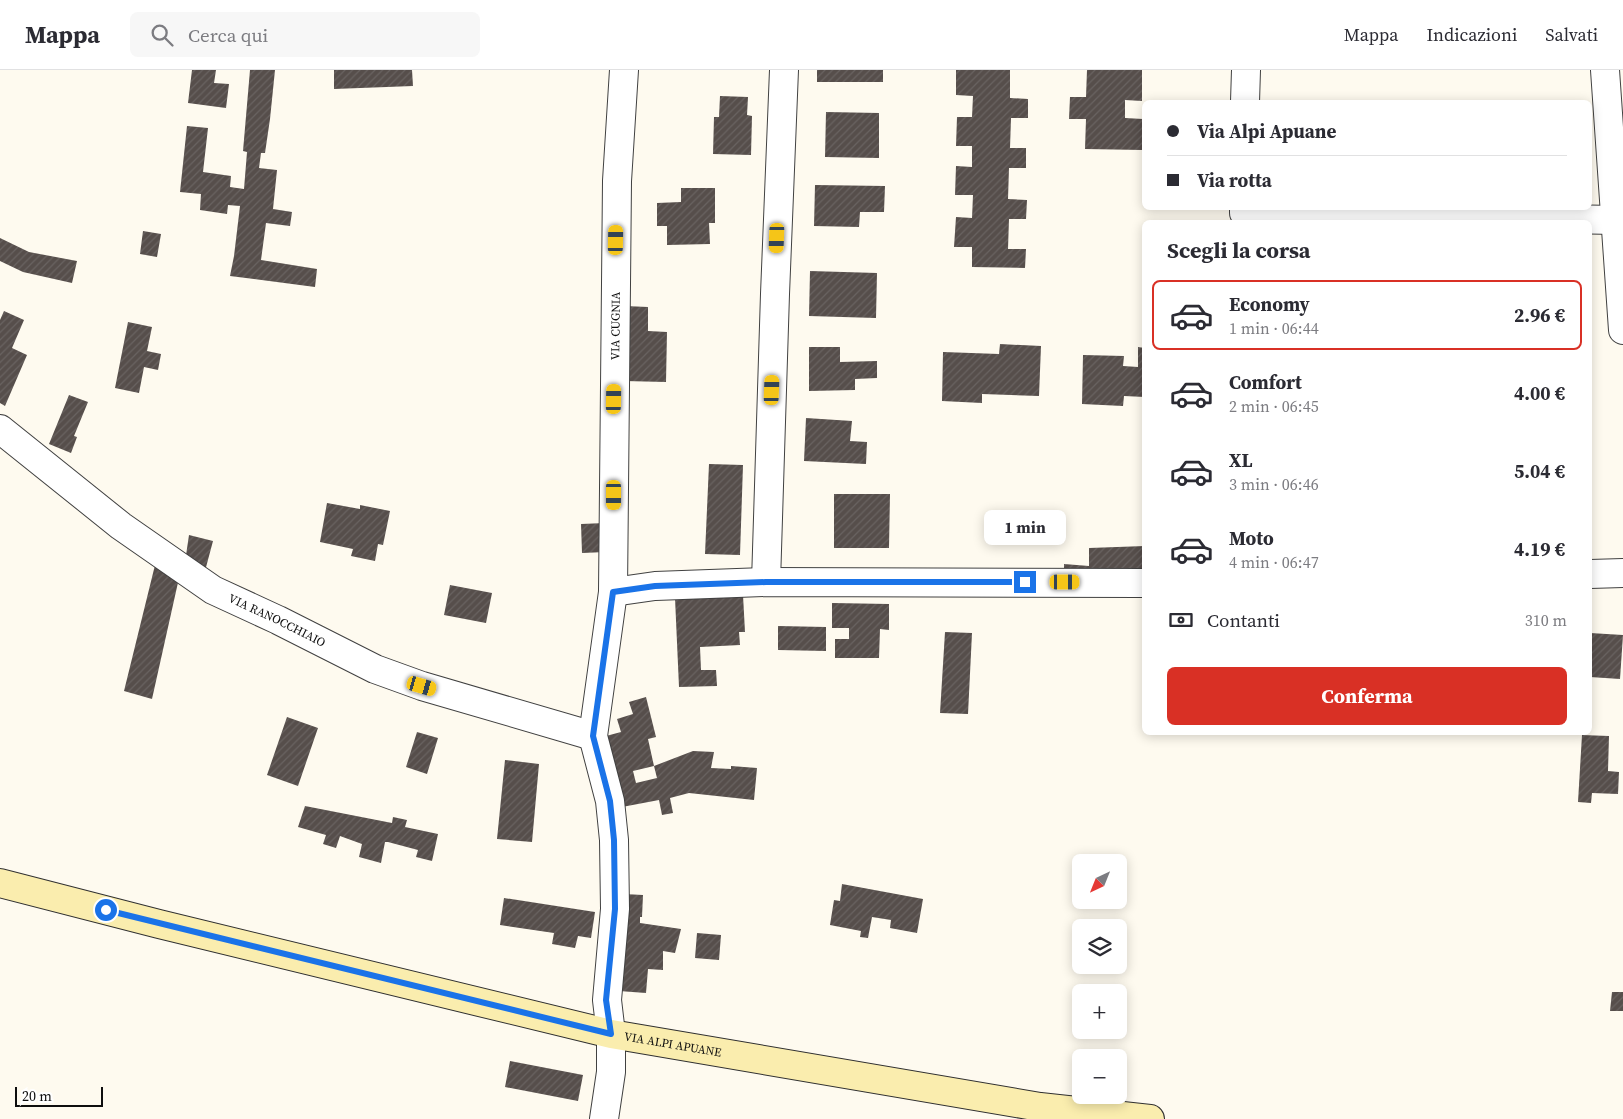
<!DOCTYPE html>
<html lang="it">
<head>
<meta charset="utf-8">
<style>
	body { margin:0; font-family:"Source Serif 4",serif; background:#f7f7f7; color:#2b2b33; height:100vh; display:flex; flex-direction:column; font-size:19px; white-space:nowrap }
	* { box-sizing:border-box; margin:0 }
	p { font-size:16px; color:#7c7c81 }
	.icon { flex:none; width:28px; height:28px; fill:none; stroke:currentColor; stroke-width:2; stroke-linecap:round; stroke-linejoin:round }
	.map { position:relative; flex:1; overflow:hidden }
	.sheet { position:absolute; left:1142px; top:150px; width:450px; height:515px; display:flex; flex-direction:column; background:#fff; border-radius:8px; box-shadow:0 2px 12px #0003 }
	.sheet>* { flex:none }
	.top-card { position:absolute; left:1142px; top:30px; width:450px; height:110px; border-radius:8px; box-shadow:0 2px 12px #0003; display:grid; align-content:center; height:110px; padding:0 25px; background:#fff }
	.needle { width:32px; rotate:223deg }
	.fabs { position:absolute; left:1072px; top:784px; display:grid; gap:10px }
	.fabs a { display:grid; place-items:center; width:55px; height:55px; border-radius:8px; background:#fff; box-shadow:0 2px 12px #0003; font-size:25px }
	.scale { position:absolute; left:15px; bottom:12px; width:88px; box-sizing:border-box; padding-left:5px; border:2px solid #0e0e0e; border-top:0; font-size:14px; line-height:18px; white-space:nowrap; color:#0e0e0e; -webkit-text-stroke:4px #fff; paint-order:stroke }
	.end { position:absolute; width:22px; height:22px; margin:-11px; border:6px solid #1a73e8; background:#fff; box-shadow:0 0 0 2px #fff }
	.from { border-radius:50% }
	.bubble { position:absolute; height:35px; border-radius:8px; background:#fff; box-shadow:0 2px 12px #0003; font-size:16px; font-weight:700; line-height:35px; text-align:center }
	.car { position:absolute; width:15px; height:30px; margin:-15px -8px; border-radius:6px; box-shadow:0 0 4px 1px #0007; background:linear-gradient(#f5c518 24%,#345 0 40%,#f5c518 0 76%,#345 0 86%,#f5c518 0) }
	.top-card b { display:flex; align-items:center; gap:18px; height:48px; font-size:19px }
	.top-card b+b { border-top:1px solid #e1e1e2 }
	.top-card i { width:12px; height:12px; background:#2b2b33 }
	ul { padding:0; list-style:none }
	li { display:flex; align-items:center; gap:15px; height:70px; margin:0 10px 8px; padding:0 15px; border:2px solid transparent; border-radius:8px }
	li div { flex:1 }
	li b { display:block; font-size:19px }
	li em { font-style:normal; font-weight:700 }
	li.active { border-color:#d93025 }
	li>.icon { width:45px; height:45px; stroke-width:1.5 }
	h2 { padding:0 25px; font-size:22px; line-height:60px }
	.pay { display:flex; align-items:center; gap:12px; height:55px; padding:0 25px; font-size:19px }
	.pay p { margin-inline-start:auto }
	.action { display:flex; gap:10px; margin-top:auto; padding:10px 25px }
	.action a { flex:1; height:58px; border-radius:8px; background:#d93025; color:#fff; font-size:20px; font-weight:700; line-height:58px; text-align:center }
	header { display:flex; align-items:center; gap:30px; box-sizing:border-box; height:70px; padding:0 25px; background:#fff; border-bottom:1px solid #e1e1e2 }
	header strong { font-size:24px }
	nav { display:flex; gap:28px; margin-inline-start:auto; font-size:18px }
	.search { width:350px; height:45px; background:#f7f7f7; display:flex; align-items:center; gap:12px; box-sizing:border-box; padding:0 18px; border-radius:8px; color:#7c7c81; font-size:19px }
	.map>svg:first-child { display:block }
</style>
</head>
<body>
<header>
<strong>Mappa</strong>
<div class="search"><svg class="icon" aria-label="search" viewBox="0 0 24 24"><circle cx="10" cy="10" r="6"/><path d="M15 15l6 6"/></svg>Cerca qui</div>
<nav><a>Mappa</a><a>Indicazioni</a><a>Salvati</a></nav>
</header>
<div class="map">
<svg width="1623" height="1049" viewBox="0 0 1623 1049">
	<defs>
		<pattern id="building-hatch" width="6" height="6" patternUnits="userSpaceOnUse" patternTransform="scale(1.25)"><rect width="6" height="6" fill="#564e4b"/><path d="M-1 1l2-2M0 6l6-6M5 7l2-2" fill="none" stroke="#696361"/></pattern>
	</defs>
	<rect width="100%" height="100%" fill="#fefaef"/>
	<!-- building -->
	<path fill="url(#building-hatch)" d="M192,0H216L214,13L229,14L226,38L188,33Z
		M250,0H275L270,49L265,83H261L259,98L277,100L273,139L292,142L290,156L266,153L261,190L317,199L315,217L230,206L234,186L240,136L228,135L227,144L200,140L201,124L180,122L187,56L208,58L203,102L231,106L230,117L244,119L247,82L243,81Z
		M334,0H412L413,16L334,19Z
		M817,0H883V12H817Z
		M956,0H1010V28L1028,29V48H1011L1010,78H1026V98H1009L1008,129L1027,130L1026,149H1009L1008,179H1026L1025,198L972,197V177H954L956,147L972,148L973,125H955L956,96L972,97V76H956L957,47H972L973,26L956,25Z
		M1087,0H1142V31L1125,30V48L1143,49L1142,80L1085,79L1086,49H1069L1070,27H1086Z
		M720,26L748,27L747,45L752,46L751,85L713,84L714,47H719Z
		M826,42L879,43V88L825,87Z
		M815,115L885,116L884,142H860L859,157L814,156Z
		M681,118H715V153H709L710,174L667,175V156H657V133L681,132Z
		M143,161L161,164L157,187L140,184Z
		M0,168L29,182L77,191L72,213L23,202L0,191Z
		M810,201L877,203L876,248L809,246Z
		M625,236L648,237V261L667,262L666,312L624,311Z
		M4,241L24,250L12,278L27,285L5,336L0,333V250Z
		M128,252L152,257L147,281L161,284L158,300L144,297L139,323L115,318Z
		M1000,274L1041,276L1039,326L982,324V333L942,331L943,282L999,284Z
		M809,277H840V292L877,291V308L855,309V320L809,321Z
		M1138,277L1145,278V327L1124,326L1123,336L1082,334L1083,285L1124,286L1123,296L1138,297Z
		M69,325L88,332L74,366L77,367L71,383L49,374Z
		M806,348L852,351L850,371L867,372L866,394L804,391Z
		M709,394L743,395L740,485L705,484Z
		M834,424H890L889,478H834Z
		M327,433L360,439V435L390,441L383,475L378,474L375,491L351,486L353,479L320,472Z
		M605,453L606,482L582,483L581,454Z
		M189,465L213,471L205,501L185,492Z
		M1145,476V506H1064V494L1089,496V478Z
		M156,491L179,508L152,629L124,621Z
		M450,515L492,523L486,553L444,545Z
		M743,525L745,562H739L740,575L700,577L701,600H716L717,616L679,617L675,528Z
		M832,533L889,534V560L880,559L879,588H835V569H849V558H832Z
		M778,556L826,557V581L778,580Z
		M945,562L972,563L968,644L940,643Z
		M1590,563L1623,565L1620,609L1590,607Z
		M646,627L656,667L648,669L654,696L633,701L636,713L657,708L654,696L693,681L714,682L711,698L731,699V696L757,698L754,730L689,723L670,728L673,743L662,745L659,730L622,737L606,666L621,662L617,649L633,644L629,632Z
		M287,647L318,658L298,716L267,705Z
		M417,662L438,668L427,704L406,697Z
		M1582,665L1609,666L1608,701L1619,702L1618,724L1592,723L1591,733L1578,732Z
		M505,690L539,694L532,772L497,769Z
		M305,736L392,753L393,747L407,750L405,757L438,764L432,791L416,787L418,780L388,772H385L381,793L359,787L362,774L340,766L336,778L323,774L326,765L298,757Z
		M842,814L923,829L917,863L890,858L891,850L872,847L868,868L860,867L861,861L830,855L834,830L840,831Z
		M624,824L643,825L642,847H640V853L681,859L675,883L663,881V900L648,899L646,923L619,921Z
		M504,828L595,842L591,868L578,866L575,878L552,874L554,863L500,855Z
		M697,863L721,865L719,890L695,888Z
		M1612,922H1623V941H1610Z
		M510,991L583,1005L578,1031L505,1017Z"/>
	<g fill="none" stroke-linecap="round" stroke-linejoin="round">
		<defs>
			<g id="street">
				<path d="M1605,0L1623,260"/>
				<path d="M1245,32L1246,0"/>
				<path d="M1244,138V143L1615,150"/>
				<path id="s1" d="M0,359L121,456L213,520L278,550L375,599L422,616L593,666"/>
				<path d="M1590,504L1623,503"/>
				<path d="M766,512L775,224L784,0"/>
				<path d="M613,522L655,516L766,512L1145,513"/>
				<path id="s2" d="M604,1049L611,1002V964L607,930L615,839L614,770L610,731L593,666L613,522L617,111L624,0"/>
			</g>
			<g id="secondary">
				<path id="s3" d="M0,813L159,854L611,964L1040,1037L1150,1049"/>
			</g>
		</defs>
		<!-- street casing -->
		<use href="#street" stroke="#414141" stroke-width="30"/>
		<!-- secondary casing -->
		<use href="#secondary" stroke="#303030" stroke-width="30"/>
		<!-- street -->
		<use href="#street" stroke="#fff" stroke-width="28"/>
		<!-- secondary -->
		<use href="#secondary" stroke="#faedae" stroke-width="28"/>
	</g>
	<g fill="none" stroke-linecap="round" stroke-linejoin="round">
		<!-- route -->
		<path stroke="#1a73e8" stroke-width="6" d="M106,840L611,964L606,930L615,839L614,770L610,731L593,666L613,522L655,516L766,512H1025"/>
	</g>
	<g text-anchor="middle" stroke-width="5" stroke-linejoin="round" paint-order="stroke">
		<!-- street labels -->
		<g font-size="12" fill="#0e0e0e" stroke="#fff">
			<text dy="4" stroke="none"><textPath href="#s2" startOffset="798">VIA CUGNIA</textPath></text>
			<text dy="4" stroke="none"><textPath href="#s1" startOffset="338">VIA RANOCCHIAIO</textPath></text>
			<text dy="4" stroke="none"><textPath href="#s3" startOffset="692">VIA ALPI APUANE</textPath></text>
		</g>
	</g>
</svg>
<div class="fabs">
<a><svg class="needle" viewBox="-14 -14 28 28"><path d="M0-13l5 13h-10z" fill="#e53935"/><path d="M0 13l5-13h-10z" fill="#7c7c81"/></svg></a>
<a><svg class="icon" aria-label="layers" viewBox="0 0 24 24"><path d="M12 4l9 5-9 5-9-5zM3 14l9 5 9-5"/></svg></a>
<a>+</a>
<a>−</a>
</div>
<div class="scale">20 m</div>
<i class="end from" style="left:106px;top:840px"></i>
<i class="end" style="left:1025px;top:512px"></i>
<div class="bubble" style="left:984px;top:440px;width:82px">1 min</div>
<i class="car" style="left:777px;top:168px;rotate:182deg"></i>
<i class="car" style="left:616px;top:170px;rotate:1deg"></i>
<i class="car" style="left:772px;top:320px;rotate:2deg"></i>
<i class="car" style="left:614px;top:329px;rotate:1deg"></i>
<i class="car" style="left:614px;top:425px;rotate:180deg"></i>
<i class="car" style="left:1065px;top:512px;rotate:90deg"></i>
<i class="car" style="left:422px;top:616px;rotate:106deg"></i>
<div class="top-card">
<b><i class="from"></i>Via Alpi Apuane</b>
<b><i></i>Via rotta</b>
</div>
<section class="sheet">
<h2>Scegli la corsa</h2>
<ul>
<li class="active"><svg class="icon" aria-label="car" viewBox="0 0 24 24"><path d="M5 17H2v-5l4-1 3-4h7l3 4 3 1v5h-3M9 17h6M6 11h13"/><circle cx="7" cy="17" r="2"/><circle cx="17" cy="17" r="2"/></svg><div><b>Economy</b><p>1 min · 06:44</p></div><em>2.96 €</em></li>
<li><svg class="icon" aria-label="car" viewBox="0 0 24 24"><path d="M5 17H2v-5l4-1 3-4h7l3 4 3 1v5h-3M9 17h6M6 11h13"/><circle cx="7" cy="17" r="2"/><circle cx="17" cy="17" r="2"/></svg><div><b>Comfort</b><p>2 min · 06:45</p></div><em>4.00 €</em></li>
<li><svg class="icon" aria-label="car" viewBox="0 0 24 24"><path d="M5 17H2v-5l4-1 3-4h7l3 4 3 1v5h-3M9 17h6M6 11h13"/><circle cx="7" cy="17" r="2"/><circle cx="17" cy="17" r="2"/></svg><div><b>XL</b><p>3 min · 06:46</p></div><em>5.04 €</em></li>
<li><svg class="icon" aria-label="car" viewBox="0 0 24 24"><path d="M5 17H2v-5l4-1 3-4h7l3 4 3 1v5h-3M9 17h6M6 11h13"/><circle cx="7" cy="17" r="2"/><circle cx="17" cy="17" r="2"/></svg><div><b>Moto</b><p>4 min · 06:47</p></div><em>4.19 €</em></li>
</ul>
<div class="pay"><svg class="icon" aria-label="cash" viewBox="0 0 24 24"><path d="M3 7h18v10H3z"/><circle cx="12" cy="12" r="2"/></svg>Contanti<p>310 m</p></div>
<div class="action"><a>Conferma</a></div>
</section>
</div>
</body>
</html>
